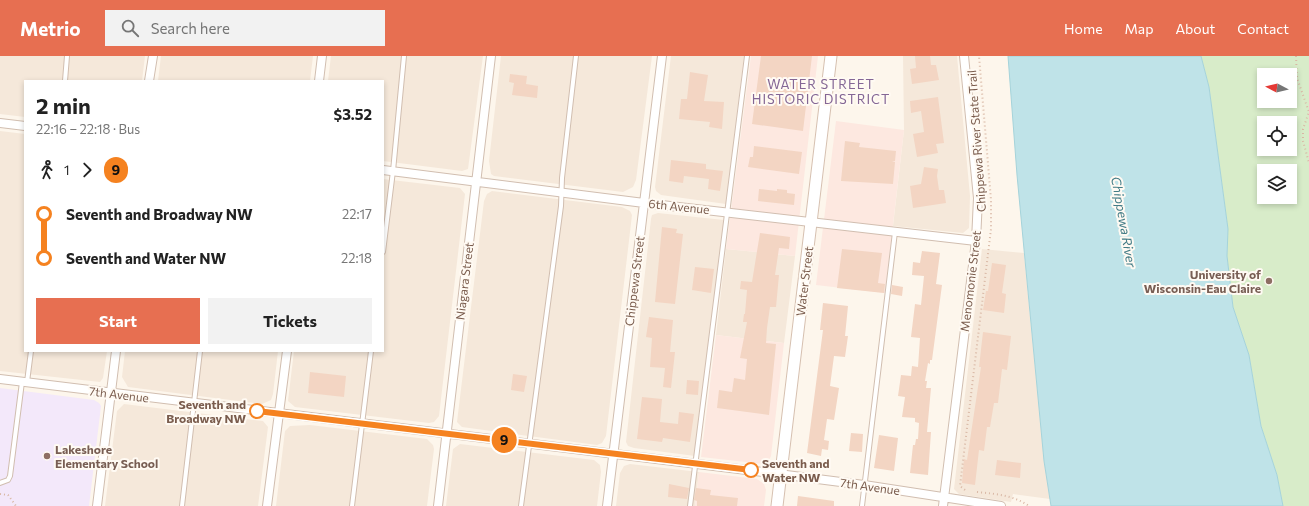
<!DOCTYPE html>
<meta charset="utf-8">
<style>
:root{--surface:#fff;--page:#f2f2f2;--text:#222;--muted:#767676;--accent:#e76f51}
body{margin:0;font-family:Commissioner,sans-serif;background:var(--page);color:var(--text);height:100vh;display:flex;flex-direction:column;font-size:15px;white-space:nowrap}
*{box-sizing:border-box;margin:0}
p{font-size:13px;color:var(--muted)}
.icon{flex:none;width:22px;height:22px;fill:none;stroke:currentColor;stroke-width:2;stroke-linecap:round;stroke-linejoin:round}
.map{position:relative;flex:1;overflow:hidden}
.sheet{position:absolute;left:24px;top:24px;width:360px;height:272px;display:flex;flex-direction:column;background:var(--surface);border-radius:0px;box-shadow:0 2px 6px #0003}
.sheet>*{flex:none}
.badge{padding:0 8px;border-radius:13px;font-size:14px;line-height:26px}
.needle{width:26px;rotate:277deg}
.tools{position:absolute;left:1257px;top:12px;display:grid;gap:8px}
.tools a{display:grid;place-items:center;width:40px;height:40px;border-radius:0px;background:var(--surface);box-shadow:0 2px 6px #0003;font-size:20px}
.map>.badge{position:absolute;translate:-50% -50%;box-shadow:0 0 0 2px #fff}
.legs{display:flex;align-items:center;gap:6px;height:44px;padding:0 12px;font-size:13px}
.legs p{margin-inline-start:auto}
.head{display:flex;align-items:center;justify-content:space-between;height:68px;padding:0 12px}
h1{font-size:22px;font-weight:700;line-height:30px}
.primary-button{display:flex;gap:8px;margin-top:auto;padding:8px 12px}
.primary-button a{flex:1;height:46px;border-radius:0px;background:var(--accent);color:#fff;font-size:16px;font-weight:700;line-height:46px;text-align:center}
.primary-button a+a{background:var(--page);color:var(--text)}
ul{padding:0 12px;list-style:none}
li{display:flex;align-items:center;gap:14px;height:44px;font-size:15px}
li i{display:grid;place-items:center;width:6px;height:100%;margin:0 5px;background:currentColor}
li i::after{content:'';width:10px;height:10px;margin:-5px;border:3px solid;border-radius:50%;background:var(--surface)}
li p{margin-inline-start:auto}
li:first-child i{background:linear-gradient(#0000 50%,currentColor 0)}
li:last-child i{background:linear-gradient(currentColor 50%,#0000 0)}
header{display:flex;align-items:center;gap:24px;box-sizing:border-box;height:56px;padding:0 20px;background:var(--accent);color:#fff}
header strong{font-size:19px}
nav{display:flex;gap:22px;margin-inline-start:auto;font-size:14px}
.search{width:280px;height:36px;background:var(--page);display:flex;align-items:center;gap:10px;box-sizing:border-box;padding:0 14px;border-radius:0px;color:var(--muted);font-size:15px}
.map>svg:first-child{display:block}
</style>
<header>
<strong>Metrio</strong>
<div class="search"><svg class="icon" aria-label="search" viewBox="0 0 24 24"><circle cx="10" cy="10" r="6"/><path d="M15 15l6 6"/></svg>Search here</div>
<nav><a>Home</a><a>Map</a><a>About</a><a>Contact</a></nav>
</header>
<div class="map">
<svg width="1309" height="450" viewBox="0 0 1309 450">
<rect width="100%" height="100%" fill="#fdf6ec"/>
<!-- residential -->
<path fill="#f5e8da" d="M0 0H145L142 25H25V61L0 58Z
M161 0H313L310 25H158Z
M331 0H483L468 113 462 115 383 105V25H328Z
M501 0H652L636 124 633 131 623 136 494 120 491 118 489 105Z
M671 0H744L726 148 661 139 656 135 655 131Z
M903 0H957L970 140 969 172 963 177 893 170 904 74Z
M0 75 25 78V295H107L103 322 100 326 0 315Z
M383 123 460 132 465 138 439 360 434 366 429 367 295 351 288 345 294 295H383Z
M492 135 622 151 630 155 632 159 606 380 602 387 597 389 462 371 457 366 484 145 487 138Z
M658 157 724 164 695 400 634 392 628 390 626 386 651 163 652 159Z
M726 193 795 200 784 287 716 279Z
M982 193 1024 197 1044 405 1050 443 1013 438 1011 446 959 438 954 433Z
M125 295H278L273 338 271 344 262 348 128 331 122 321Z
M124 348 263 365 268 371 258 450H105L117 355Z
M310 369 427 383 433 389 434 393 427 450H276L285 375 290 370Z
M460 388 594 404 600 409 601 416 597 450H446L453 393Z
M630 408 699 416 695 450H616L620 417 624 410Z"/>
<!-- commercial -->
<path fill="#fde8e0" d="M751 0H818L795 200 726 193Z
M836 65 904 74 885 237 816 229Z
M716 279 784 287 771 400 768 406 764 408 701 401Z
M699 416 757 423 764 428 766 434 764 450H695Z"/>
<!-- education -->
<path fill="#f3e8fa" d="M0 332 94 344 99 347 101 350 89 450H0Z"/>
<!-- green -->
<path fill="#d8ecc9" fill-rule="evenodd" d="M1201 0H1309V450H1283L1277 419 1261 370 1249 299 1233 251 1227 200 1228 173 1209 31ZM1264 19H1290V45H1264ZM1264 67H1290V93H1264ZM1264 115H1290V141H1264Z"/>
<!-- water -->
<path fill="#bfe3e8" stroke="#a5d3da" d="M1008 0H1201L1209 31 1228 173 1227 200 1233 251 1249 299 1261 370 1277 419 1283 450H1051L1044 405 1017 119Z"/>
<!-- building -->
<path fill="#f3d5c3" d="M761 0H812L803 75 752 68Z
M915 0H930L931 9H936L939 24 912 28 910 13 916 12Z
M690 16 708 19 704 45 724 46 722 73 709 71 710 66 679 63 681 43H687Z
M510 18 527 20 526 28 538 30 537 42 512 39 514 27 509 26Z
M938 41 944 87 936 88 938 97 917 101 913 78 924 76 921 55 911 57 910 45Z
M845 85 860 87 859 91 896 95 895 105H892L895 106 893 128 841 125Z
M754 90 802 96 799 118 748 111 750 101H753Z
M671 104 706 108V113L723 115 720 135 708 133 709 123 684 120 683 127 669 125Z
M924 111 938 113 937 120 939 134H944L946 147 913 152 910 130 921 128Z
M759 133 777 135V133L787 134V137L795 138 794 149 758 145Z
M662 171 677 173 676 177 683 178 675 248 655 246Z
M760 177 790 181 789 193 779 192 775 219H779L776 251H770L767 272 766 287 776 288 769 359 717 352 719 334 732 336 734 322 745 324 747 303 740 302 747 266H743L744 258H745L747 234 740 233 741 225 752 226Z
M842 193 882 197 878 227 885 228 884 237 837 232Z
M922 195 940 197 936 228 942 229 932 304H930V308L928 307 925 325H927L926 332H931L927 376H931L928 419 910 417 913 389H915L916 383H918L919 367 915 366V362L902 361 905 341 898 340 901 319 911 320 912 310 918 311 920 282 911 281 915 248 921 249 924 220 912 219 913 206 920 207Z
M992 207 1006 209 1002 237 1006 238 1004 257 983 254 986 235H988Z
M695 211 714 213 711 237 692 234Z
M892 229 903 231 902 240 891 238Z
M823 247 848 250 845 280H848L845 301 834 300 830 330 839 332 834 364 827 363 824 384 829 385 828 394 822 393 821 400 807 397 823 274H820Z
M649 261 673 264 670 296H675L671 332 663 331 665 312 650 311 652 282 646 281Z
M983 276 1011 280 1007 314 1002 313 998 347H994L990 371H987L984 395 979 394 975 429 962 427 964 403 967 404 981 311H979Z
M310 316 346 320 344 341 308 337Z
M513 318 527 320 524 336 511 334Z
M687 324 699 325 698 339 686 338Z
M642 341 662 343 660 366 678 368 679 356 694 358 690 386 663 382 662 386 637 383Z
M851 377 863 378 862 396 849 395Z
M879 379 898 382 894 415 874 412Z
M997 404 1021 407 1020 422 995 419Z
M669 428 689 432 687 443 668 441Z
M696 432 711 434 710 439 738 442 737 450H697V445L694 444Z
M798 440 834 445V450H797Z"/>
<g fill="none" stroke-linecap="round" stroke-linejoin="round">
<defs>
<path id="lane" d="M65 25 67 0
M383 196 393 115 404 0
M27 326 31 295
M0 427 8 424 10 420 22 326
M182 450 200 295
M352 450 371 295
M521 450 561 150 562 122 576 0
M690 450 747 0
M862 450 895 176"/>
<path id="street" d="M149 25 153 0
M319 25 322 0
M0 67 25 70
M383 114 644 147 976 185
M0 323 763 416 864 429 1001 450
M97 450 116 295
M267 450 287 295
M438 450 491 0
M607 450 662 0
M943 450 976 185 978 142 964 0"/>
<path id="secondary" d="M777 450 831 0"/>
</defs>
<!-- lane casing -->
<use href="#lane" stroke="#d1beb0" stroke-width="6"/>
<!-- street casing -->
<use href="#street" stroke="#d1beb0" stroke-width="10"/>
<!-- secondary casing -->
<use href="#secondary" stroke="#d6c0b0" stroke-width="13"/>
<!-- path -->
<path stroke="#d9b8a5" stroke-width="2" stroke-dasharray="1 3" stroke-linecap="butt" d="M1296 0 1297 22 1309 56 1303 73V85L1309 107
M965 434 960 430 991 173V144L979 0
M977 436C996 438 1013 439 1029 450
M0 438 8 439 16 450"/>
<!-- lane -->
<use href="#lane" stroke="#fff" stroke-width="4"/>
<!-- street -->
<use href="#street" stroke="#fff" stroke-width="8"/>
<!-- secondary -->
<use href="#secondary" stroke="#fff" stroke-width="11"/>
</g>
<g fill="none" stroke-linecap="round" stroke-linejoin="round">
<defs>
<path id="line-1" d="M257 355 751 414"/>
</defs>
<!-- line-1 casing -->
<use href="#line-1" stroke="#fff" stroke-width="9"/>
<!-- line-1 -->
<use href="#line-1" stroke="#f58220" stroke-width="6"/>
</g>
<!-- markers -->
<g fill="#8d6e63" stroke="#fffaf3" stroke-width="1.5">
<circle cx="1269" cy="225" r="4"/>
<circle cx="47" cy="400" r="4"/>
</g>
<g fill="#fff" stroke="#f58220" stroke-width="2">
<circle cx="257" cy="355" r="7"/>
<circle cx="751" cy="414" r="7"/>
</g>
<g text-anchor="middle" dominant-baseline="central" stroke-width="4" stroke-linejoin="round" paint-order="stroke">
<!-- street labels -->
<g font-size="12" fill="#7a5c4d" stroke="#fffaf3">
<text transform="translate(976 85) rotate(-94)">Chippewa River State Trail</text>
<text transform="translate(679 150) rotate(6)">6th Avenue</text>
<text transform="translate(464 225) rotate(-83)">Niagara Street</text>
<text transform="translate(634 225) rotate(-83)">Chippewa Street</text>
<text transform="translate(804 225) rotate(-83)">Water Street</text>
<text transform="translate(970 225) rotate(-83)">Menomonie Street</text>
<text transform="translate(119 338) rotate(7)">7th Avenue</text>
<text transform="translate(870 430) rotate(8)">7th Avenue</text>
</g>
<!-- education labels -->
<g font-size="12" font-weight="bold" fill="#785e54" stroke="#fffaf3" text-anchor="end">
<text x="1261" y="218">University of<tspan x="1261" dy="14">Wisconsin-Eau Claire</tspan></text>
<text x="55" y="393" text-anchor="start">Lakeshore<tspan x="55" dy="14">Elementary School</tspan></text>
</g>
<!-- stop labels -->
<g font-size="12" font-weight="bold" fill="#7a5c4d" stroke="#fffaf3" text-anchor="end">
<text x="246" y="348">Seventh and<tspan x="246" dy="14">Broadway NW</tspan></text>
<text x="762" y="407" text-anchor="start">Seventh and<tspan x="762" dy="14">Water NW</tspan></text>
</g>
<!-- neighbourhood labels -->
<g font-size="13" letter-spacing="1" fill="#846695" stroke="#fffaf3">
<text x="821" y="28">WATER STREET<tspan x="821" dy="15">HISTORIC DISTRICT</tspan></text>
</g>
<!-- water labels -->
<g font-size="13" font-style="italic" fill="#437c86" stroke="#fffaf3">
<text transform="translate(1124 166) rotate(80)">Chippewa River</text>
</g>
</g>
</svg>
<div class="tools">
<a><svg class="needle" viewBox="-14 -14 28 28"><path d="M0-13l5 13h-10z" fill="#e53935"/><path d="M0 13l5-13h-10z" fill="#767676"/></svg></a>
<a><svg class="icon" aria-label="locate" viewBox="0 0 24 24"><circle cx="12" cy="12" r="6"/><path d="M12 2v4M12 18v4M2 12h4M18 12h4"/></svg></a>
<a><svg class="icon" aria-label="layers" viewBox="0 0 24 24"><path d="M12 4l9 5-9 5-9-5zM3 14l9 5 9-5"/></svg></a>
</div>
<b class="badge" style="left:504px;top:384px;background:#f58220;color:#111">9</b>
<section class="sheet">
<div class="head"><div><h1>2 min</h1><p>22:16 – 22:18 · Bus</p></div><b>$3.52</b></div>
<div class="legs"><svg class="icon" aria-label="walk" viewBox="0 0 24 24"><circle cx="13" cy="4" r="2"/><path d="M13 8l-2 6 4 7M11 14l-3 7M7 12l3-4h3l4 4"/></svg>1<svg class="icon" aria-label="forward" viewBox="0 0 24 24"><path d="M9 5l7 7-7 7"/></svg><b class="badge" style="background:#f58220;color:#111">9</b></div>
<ul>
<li><i style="color:#f58220"></i><b>Seventh and Broadway NW</b><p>22:17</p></li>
<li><i style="color:#f58220"></i><b>Seventh and Water NW</b><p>22:18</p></li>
</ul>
<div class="primary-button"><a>Start</a><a>Tickets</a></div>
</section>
</div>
